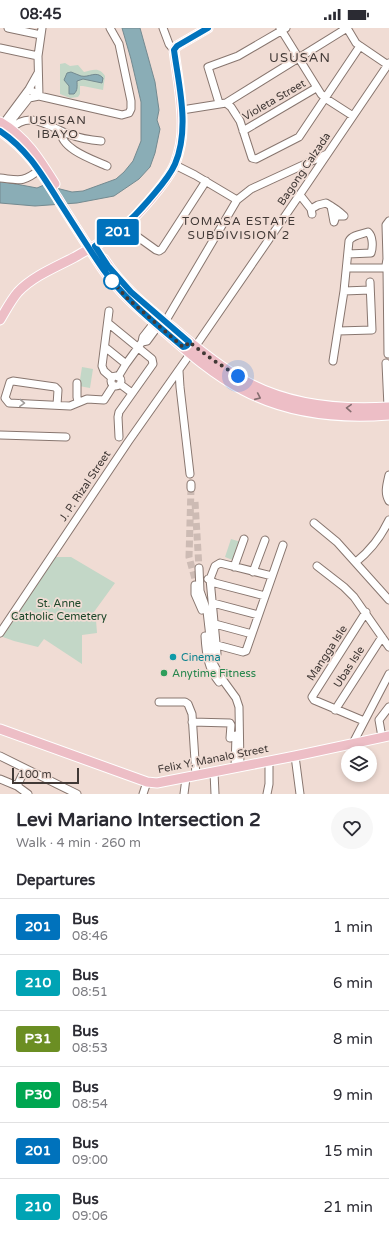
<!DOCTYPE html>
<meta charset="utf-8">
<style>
:root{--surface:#fff;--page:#f7f7f7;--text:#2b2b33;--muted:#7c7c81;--line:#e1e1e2}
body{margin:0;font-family:"Varela Round",sans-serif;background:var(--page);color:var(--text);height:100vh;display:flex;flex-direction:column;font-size:15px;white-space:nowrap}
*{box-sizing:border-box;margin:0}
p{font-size:13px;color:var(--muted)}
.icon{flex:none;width:22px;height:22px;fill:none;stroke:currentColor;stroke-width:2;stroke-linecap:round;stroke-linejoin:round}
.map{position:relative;height:766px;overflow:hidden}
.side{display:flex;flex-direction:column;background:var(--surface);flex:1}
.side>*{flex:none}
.badge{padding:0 8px;border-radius:3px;font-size:14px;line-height:26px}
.controls{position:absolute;left:341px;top:718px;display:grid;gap:8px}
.controls a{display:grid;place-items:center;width:36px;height:36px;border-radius:50%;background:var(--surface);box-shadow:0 2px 6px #0003;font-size:20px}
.scale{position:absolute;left:12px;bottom:10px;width:67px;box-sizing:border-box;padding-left:4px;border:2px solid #413936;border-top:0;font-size:11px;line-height:14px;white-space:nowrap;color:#413936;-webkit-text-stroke:3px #f0dcd4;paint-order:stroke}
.you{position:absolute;width:20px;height:20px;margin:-10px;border:3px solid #fff;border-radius:50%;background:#1a73e8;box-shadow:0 0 0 6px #1a73e833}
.map>.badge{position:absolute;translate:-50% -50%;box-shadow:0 0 0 2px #fff}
h2{padding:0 16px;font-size:15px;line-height:36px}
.round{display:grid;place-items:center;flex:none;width:42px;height:42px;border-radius:21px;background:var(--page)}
.summary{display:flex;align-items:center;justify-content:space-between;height:68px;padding:0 16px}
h1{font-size:19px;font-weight:800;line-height:30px}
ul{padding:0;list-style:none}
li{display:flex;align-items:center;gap:12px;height:56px;padding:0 16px;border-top:1px solid var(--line)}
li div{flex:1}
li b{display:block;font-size:15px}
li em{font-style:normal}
li .badge{min-width:44px;font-weight:700;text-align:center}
.status{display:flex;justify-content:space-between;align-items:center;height:28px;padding:0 20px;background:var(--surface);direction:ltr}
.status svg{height:11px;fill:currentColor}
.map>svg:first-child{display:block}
</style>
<div class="status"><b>08:45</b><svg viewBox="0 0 49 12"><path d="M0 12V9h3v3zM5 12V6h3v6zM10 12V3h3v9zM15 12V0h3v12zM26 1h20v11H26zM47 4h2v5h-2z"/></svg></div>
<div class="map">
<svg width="389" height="766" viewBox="0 0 389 766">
<rect width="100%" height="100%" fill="#f0dcd4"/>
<!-- green -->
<path fill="#c3d7c7" d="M65 35 70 38 78 37 84 44C93 42 99 39 105 48L103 62 83 58H80V66L78 69 70 70 60 66V36Z
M82 339 93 341 90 360 79 358Z
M231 511 241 514 235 533 225 529Z
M53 529H71L115 555 91 588 96 592 97 605 82 607V636L44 611 38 619 14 613 0 608Z"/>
<!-- water -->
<path fill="#8aadb6" stroke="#748a90" d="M122 0H140L155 54 159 82 157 92 160 101 155 125 150 139 139 151 114 168 77 175 35 178 0 175V153L37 160 44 157 72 164 83 163 116 151 124 144 133 133 141 113V74L131 31Z
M71 44C74 45 78 47 81 48 89 50 96 42 103 50L102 55 83 51 77 53C77 58 78 62 74 66H69V58L64 52 67 45Z"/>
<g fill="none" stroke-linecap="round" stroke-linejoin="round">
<!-- minor-tunnel -->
<path stroke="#cdbbb4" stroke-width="7" stroke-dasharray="7 3.5" stroke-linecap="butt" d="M191 460 189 529 195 551
M195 474 199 540"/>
<defs>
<path id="minor" d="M8 0 41 7
M163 0 169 16 174 22
M280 0 321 66 325 70 353 88
M347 0 356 15 360 18 388 37
M0 20 38 28
M29 61 39 68 122 87 129 85 131 81V73L119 16 110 0
M219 75 208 39 238 28 286 0
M226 75 231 79 240 93 252 130 256 131 299 109 360 18
M182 82 226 75 347 0
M3 96 29 61 38 45
M7 98 29 70 39 68 38 28 42 0
M11 101C29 82 48 98 68 106 79 110 89 112 101 113
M61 103C60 121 94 132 107 138
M243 103 316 60
M175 137 195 147 237 172
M0 150C19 152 23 155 39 142
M300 167 311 181 312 186
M311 181 318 177 326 175C333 179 339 183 344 188H336L334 194 331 178
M124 199 156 222 159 223 162 221 206 153
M387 231 386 197 389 193
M347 240H389
M387 240 389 238 387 231 386 237 387 240 388 326
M344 263 370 262
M109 283 102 338 104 343 112 350
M165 294 237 172 251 161 327 126
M108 295 152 331 153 336 119 384 118 389 119 409
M338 303 372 302 370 254
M142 314 147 313 158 298
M105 319 126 336
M195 319 307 156 389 35
M333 333 344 263 349 213C352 207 362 206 368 204 373 208 373 219 371 225L348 226
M386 335 388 379
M179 343 180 359 190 446
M111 353a5 5 0 1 1 10 0a5 5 0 1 1-10 0Z
M118 349 126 336 142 314 143 309 154 295
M77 355V369L78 374
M120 356 132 365
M57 377 58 362 55 359 13 353 10 354 5 370 9 375 70 378 87 371 104 372 113 358
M0 407 66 409
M389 447C387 456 384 465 389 473
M191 460V456
M314 495 337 514 389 572
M356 534C371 522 381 509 389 492
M317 538 344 559 354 569 389 619
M234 539 244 511
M199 540 200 563 207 583 213 635 220 648 236 670 239 679 240 739
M253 544 265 512
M208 551 215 555 265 568
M195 557V566L202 582
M213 575 258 587
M215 596 252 606
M0 605 128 414 190 326
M205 608C206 626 208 640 219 654
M217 617 243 624 246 623 283 517
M217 626 210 551 215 538 220 535 272 548
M159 674H185L188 676 192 686 196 748
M335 682 382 609
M364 693 314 672 312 669 366 584
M192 694 230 695 231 697 230 710
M382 709 379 692 389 679
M353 715 389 646
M0 728 77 766
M295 728 300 766
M235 740 236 707
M214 744 215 766
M0 751 17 758 28 766
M17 758 25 741
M143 766 147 754
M184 766 186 750
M267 766 269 756V733"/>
<path id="major" d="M0 94C26 109 40 132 55 156
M0 103C27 121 41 144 58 171 72 194 87 217 102 240 119 265 143 285 165 304 189 325 214 347 243 362 288 386 338 391 389 387
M104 231C121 258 147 279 172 299 195 319 218 338 245 353 288 377 340 382 389 379
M0 292C6 282 11 272 18 264 33 248 56 239 75 229 90 220 105 213 119 203 134 192 168 153 175 136 179 125 182 112 182 100 183 74 177 48 174 22L177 18 208 0
M0 701 147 754 157 755 295 728 389 708"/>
</defs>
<!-- minor casing -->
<use href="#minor" stroke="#88766f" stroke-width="9"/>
<!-- major casing -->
<use href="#major" stroke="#fff" stroke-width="11"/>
<!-- minor -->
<use href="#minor" stroke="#fff" stroke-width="7"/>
<!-- major -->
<use href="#major" stroke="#edbec6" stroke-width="9"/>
</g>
<!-- one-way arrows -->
<defs><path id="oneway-chevron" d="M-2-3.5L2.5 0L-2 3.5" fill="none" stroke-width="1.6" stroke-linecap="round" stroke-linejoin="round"/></defs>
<g stroke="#866e70">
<use href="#oneway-chevron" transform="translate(258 369) rotate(24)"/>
<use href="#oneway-chevron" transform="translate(349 380) rotate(-177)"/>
</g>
<use stroke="#a09c9a" href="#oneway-chevron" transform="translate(22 375) rotate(3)"/>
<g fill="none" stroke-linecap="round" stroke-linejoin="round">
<defs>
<path id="line" d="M0 103C27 121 41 145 58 172 73 195 87 218 103 241 124 271 155 295 183 319 187 319 188 317 189 314L131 264 108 238 95 218C117 206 132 192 148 173 157 162 169 150 175 136 190 100 179 59 174 22L177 18 208 0"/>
</defs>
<!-- line casing -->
<use href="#line" stroke="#fff" stroke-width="9"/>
<!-- line -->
<use href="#line" stroke="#0072bc" stroke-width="6"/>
<!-- walk -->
<path stroke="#413936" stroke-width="4" stroke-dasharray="0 7.2" d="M112 253 110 251 127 270 183 319 186 318 189 314 213 332 238 348"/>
</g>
<!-- markers -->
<circle fill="#fff" stroke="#0072bc" stroke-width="2" cx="112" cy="253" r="8"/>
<circle fill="#0f9aa8" stroke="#f0dcd4" stroke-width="1.5" cx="173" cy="629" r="4"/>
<circle fill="#2e9e5b" stroke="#f0dcd4" stroke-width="1.5" cx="164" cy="645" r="4"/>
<g text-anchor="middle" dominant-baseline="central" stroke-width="3.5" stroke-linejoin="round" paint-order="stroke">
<!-- street labels -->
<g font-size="11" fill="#413936" stroke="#f0dcd4">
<text transform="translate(274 72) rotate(-30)">Violeta Street</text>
<text transform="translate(304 141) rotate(-56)">Bagong Calzada</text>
<text transform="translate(85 458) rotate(-56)">J. P. Rizal Street</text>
<text transform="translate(327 625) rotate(-57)">Mangga Isle</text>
<text transform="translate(349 639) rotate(-57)">Ubas Isle</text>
<text transform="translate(213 731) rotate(-11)">Felix Y. Manalo Street</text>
</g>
<!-- park labels -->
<g font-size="11" fill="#1d482a" stroke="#f0dcd4">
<text x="59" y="575">St. Anne<tspan x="59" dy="13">Catholic Cemetery</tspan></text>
</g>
<!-- culture labels -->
<g font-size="11" fill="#0d838f" stroke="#f0dcd4" text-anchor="start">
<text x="181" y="629">Cinema</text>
</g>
<!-- leisure labels -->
<g font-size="11" fill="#27864d" stroke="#f0dcd4" text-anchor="start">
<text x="172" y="645">Anytime Fitness</text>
</g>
<!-- neighbourhood labels -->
<g font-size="12" letter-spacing="1" fill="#413936" stroke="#f0dcd4">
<text x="58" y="92">USUSAN<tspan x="58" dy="14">IBAYO</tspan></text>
<text x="239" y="193">TOMASA ESTATE<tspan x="239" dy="14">SUBDIVISION 2</tspan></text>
</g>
<!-- quarter labels -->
<g font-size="13" letter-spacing="1" fill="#413936" stroke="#f0dcd4">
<text x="300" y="30">USUSAN</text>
</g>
</g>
</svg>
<div class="controls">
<a><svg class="icon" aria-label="layers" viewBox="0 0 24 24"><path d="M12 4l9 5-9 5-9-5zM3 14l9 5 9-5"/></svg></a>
</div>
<div class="scale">100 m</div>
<div class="you" style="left:238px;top:348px"></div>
<b class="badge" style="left:118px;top:204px;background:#0072bc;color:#fff">201</b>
</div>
<section class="side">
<div class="summary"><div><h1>Levi Mariano Intersection 2</h1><p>Walk · 4 min · 260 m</p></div><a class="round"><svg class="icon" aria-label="heart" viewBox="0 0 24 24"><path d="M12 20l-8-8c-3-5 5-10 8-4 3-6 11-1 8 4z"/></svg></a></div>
<h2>Departures</h2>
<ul>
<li><span class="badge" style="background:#0072bc;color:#fff">201</span><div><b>Bus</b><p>08:46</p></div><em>1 min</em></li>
<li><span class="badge" style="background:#00a3b4;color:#fff">210</span><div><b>Bus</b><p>08:51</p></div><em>6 min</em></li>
<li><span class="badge" style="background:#6b8e23;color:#fff">P31</span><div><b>Bus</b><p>08:53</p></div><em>8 min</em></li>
<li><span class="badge" style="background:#00a651;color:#fff">P30</span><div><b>Bus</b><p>08:54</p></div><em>9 min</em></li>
<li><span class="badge" style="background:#0072bc;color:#fff">201</span><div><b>Bus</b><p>09:00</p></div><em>15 min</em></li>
<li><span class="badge" style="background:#00a3b4;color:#fff">210</span><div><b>Bus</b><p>09:06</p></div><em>21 min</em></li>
</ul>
</section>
